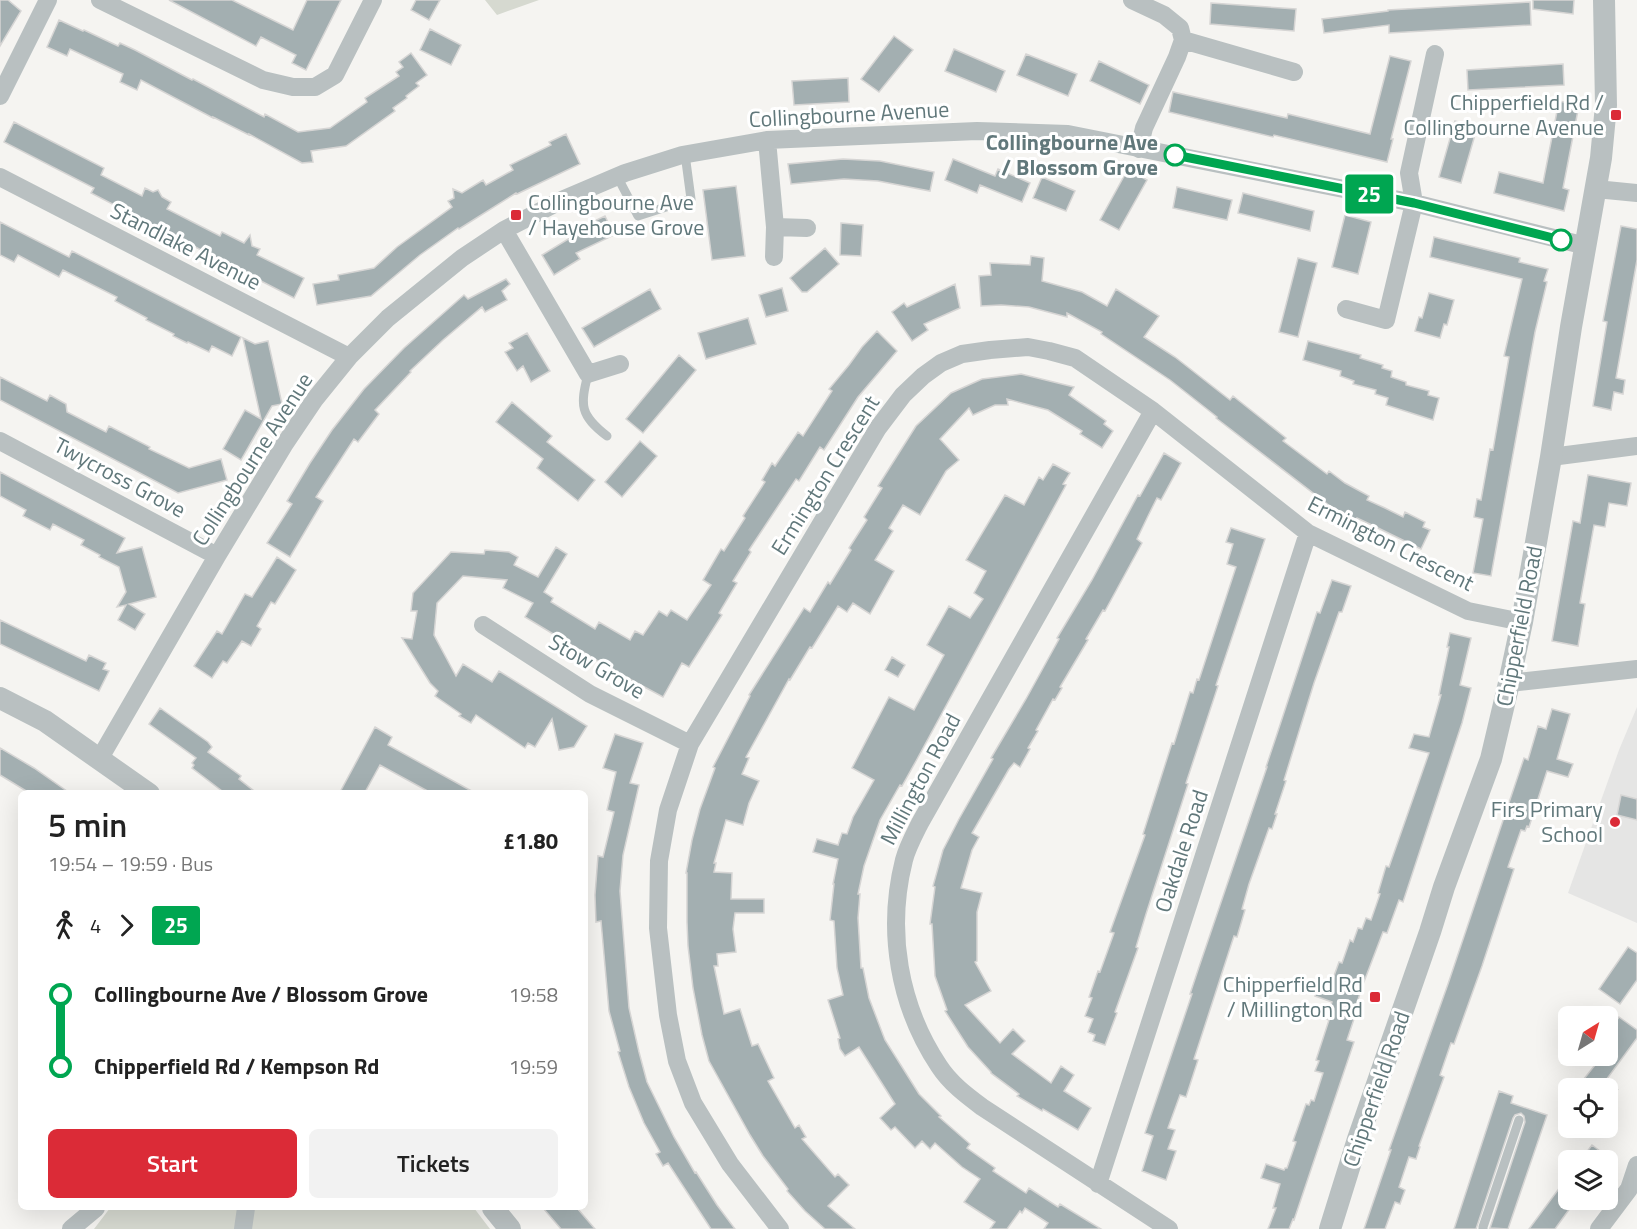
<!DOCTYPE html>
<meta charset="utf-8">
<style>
:root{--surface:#fff;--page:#f2f2f2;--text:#222;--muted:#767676;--accent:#db2b37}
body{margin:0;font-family:"Titillium Web",sans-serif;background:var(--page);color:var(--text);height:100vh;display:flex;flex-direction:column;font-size:22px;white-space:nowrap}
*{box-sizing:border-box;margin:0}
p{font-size:20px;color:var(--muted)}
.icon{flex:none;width:33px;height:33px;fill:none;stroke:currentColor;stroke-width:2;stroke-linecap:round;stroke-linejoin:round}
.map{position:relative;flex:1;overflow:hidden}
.details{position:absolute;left:18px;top:790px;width:570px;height:420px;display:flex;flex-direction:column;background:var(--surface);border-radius:9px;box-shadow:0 6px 24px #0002}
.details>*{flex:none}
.badge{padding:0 12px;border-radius:4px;font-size:21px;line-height:39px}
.needle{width:39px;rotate:37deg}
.buttons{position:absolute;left:1558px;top:1006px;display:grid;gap:12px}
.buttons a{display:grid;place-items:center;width:60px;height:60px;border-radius:9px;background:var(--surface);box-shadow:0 6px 24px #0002;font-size:30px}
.map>.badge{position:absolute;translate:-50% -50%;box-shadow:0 0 0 3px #fff}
.legs{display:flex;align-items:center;gap:9px;height:66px;padding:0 30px;font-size:20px}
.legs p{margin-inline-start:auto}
.head{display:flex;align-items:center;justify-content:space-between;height:102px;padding:0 30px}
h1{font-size:33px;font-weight:600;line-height:45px}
.button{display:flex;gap:12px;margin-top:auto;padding:12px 30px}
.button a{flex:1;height:69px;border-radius:9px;background:var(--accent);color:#fff;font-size:24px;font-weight:600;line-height:69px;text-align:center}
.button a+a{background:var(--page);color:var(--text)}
ul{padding:0 30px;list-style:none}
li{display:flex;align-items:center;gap:21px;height:72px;font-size:22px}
li i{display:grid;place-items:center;width:9px;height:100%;margin:0 8px;background:currentColor}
li i::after{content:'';width:15px;height:15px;margin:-8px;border:4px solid;border-radius:50%;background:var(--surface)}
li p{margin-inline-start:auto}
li:first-child i{background:linear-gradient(#0000 50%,currentColor 0)}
li:last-child i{background:linear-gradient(currentColor 50%,#0000 0)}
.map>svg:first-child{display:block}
</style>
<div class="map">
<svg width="1637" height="1229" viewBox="0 0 1637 1229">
<rect width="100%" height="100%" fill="#f5f4f1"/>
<!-- built -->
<path fill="#e5e5e4" d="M1637 707V923L1568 893 1619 750Z"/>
<!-- green -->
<path fill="#d6d9d0" d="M485 0H539L497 15Z
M110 1208H474L490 1229H94Z"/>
<!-- building -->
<path fill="#a3afb1" stroke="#d6d5d4" stroke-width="1.5" d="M0 0H8L21 11 0 46Z
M169 0H232L293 30 307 0H341L306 70 292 63 296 55 261 37 256 46Z
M416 0H440L429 20 411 10Z
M1533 0H1574L1573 14 1533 9Z
M1530 2 1531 25 1389 33V25L1324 33 1322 19 1388 11V10Z
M1211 3 1296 9 1294 31 1210 24Z
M59 20 83 31 84 30 118 46 120 43 135 50 192 80 193 79 264 117 265 114 298 132 330 128 367 102 365 98 399 76 396 72 403 67 399 62 411 53 427 75 416 83 419 86 406 96 407 98 393 108 395 111 346 146 311 151 313 162 302 163 249 134V135L213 117V118L141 80 137 90 120 82 123 74 70 49 67 56 47 47Z
M430 29 461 45 451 65 420 50Z
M894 36 913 50 879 92 861 79Z
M954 49 1005 71 996 92 945 71Z
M1026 54 1077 74 1068 96 1017 75Z
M1390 56 1411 61 1391 139H1393L1387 162 1274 135 1273 137 1169 112 1173 92 1287 118 1288 114 1370 134Z
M1099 61 1149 85 1140 104 1090 81Z
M1563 64 1564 85 1468 90 1467 70Z
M848 78 849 102 794 105 792 81Z
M1559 101 1579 105 1563 188 1569 190 1564 211 1494 193 1499 172 1543 183Z
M1455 121 1477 128 1461 183 1439 177Z
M14 122 104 168 101 175 142 196 145 188 153 192 158 190 162 197 171 202 167 209 220 236 222 232 244 243 250 235 252 246 260 249 257 255 304 278 294 298 91 193 94 188 4 142Z
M566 134 580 164 517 194 516 193 459 229 458 228 420 255 371 296 317 305 313 284 339 280 338 275 374 268 397 247 452 207 448 201 454 198 453 189 462 193 483 180 486 185 513 170 510 165 551 145 549 142Z
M843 159 880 161 934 172 930 191 878 181 844 179 791 184 788 164Z
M953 159 995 176 998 169 1030 183 1022 202 980 185 977 193 945 180Z
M1128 169 1147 180 1119 230 1100 220Z
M1042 177 1075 191 1066 211 1033 198Z
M736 186 745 256 712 260 703 190Z
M1177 187 1232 200 1227 220 1173 208Z
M1243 193 1314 211 1310 231 1238 213Z
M1345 215 1371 222 1358 274 1332 267Z
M605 216 614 235 576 253 580 259 554 275 542 255 575 235 573 231Z
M0 222 69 257 72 251 241 337 232 356 212 346 209 352 188 342 187 343 173 336 174 334 146 320 147 318 115 301 117 297 63 270 59 277 18 255 14 262 0 255Z
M841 223 863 225 861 256 840 255Z
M1621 226 1637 229V260L1616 378 1625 380 1623 394 1614 392 1611 410 1593 406 1607 322 1603 321Z
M1434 237 1520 258 1519 262 1548 269 1544 281 1547 282 1535 332 1491 576 1473 573 1483 519 1474 517 1477 499 1481 500 1490 449 1493 450 1509 357 1504 356 1522 279 1430 257Z
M825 248 839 264 807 292H802L790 278Z
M1031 256 1044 258 1042 281 1082 292 1107 306 1116 289 1159 316 1144 337 1175 357 1230 400 1233 396 1286 438 1283 441 1327 474 1329 471 1345 483 1369 496 1367 500 1385 508 1403 517 1405 512 1425 522 1423 527 1430 530 1421 549 1376 527 1357 518 1356 520 1330 506 1216 418 1217 417 1170 380 1101 334 1102 332 1067 313V317L1029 307 1001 305 981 306 979 276 991 275 990 263 1030 265Z
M1298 258 1317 263 1298 337 1279 332Z
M506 279 510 284 502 291 507 300 485 312 482 307 443 340 410 371 411 372 375 410 379 414 358 442 354 439 316 497 323 501 290 557 267 543 292 504 287 501 310 463 332 430 364 389 404 348 464 295 468 299Z
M955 284 960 308 924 324 928 330 912 341 892 312 904 303 907 307Z
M782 288 788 311 766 317 759 295Z
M650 289 661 309 594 347 582 328Z
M1429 293 1454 300 1447 325 1444 324 1440 338 1415 331 1419 317 1422 318Z
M748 318 756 344 706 359 698 333Z
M877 331 897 351 858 397 824 450 820 447 799 481 796 479 749 550 751 552 733 581 737 583 719 613 722 615 689 667 682 663 663 697 611 669 525 617 533 603 503 588 507 580 463 576 437 603 434 635 456 676 463 664 492 682 499 671 587 726 574 747 559 750 552 719 535 747 528 743 525 748 476 715 471 723 459 716 461 714 435 696 438 691 430 683 402 638 412 639 417 611H411L413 593 451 552 484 554 485 550 509 552 518 557 514 565 538 577 556 547 567 554 544 592 553 598 551 602 595 629 599 622 630 640 635 631 643 635 659 611 667 616 671 610 687 620 711 585 703 580 721 549 724 551 745 518 743 516 765 482 762 480 772 463 775 466 798 432 803 436 832 391 829 389 849 365 862 347Z
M527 333 550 371 531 382 523 366 517 371 505 352 513 348 509 343Z
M243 338 255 344 268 341 282 404 272 406 241 460 223 449 245 410 261 419Z
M1308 341 1361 355 1360 358 1383 365 1382 368 1392 371 1391 377 1406 382V385L1429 391 1428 395 1439 398 1433 420 1386 405 1388 398 1375 394 1376 390 1353 384 1354 381 1340 376 1341 371 1303 360Z
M679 355 696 370 643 433 626 419Z
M1021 374 1074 387 1069 395 1106 421 1104 424 1113 431 1102 448 1080 434 1082 431 1048 410 1007 399 1008 405H995L973 415 969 408 940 439 959 460 946 471 920 515 903 505 889 528 893 531 875 560 894 571 870 614 853 603 847 612 838 606 812 648 810 647 790 680 789 679 746 757 749 758 742 774 759 781 749 803 743 825 726 820 714 863H716L714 872 732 873 731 899H764V913H735L733 929 736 952 717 954 718 966H714L724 1014 740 1009 752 1046 758 1044 774 1078 768 1081 795 1128 799 1125 806 1137 802 1139 835 1177 838 1174 849 1185 828 1206 855 1229H825L805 1211 787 1191 788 1189 763 1156 750 1135 709 1061 702 1035 693 988 688 946 687 922V873H686L692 840 700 809 715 768 713 767 750 696 749 695 804 608 810 612 828 582 830 584 851 550 849 548 867 520 864 517 882 488 878 486 916 426 951 393 982 379Z
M0 377 47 401 50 395 66 404 67 412 106 432 109 426 150 447 149 449 189 468 221 459 227 480 178 493 0 400Z
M512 402 552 436 547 442 595 480 578 501 537 468 543 459 496 422Z
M640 441 657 456 622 497 605 482Z
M1164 453 1181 463 1161 500 1157 498 1148 516 1137 539 1142 543 1105 611 1103 610 1086 639 1088 640 1060 687 1062 688 1055 700 1053 699 1036 730 1038 731 1028 748 1030 749 1020 767 1014 763 1009 769 972 833 979 837 972 850 961 888 982 893 977 912V961L975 962 991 991 965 1005 1000 1043 1013 1029 1025 1041 1012 1054 1051 1083 1061 1066 1074 1075 1064 1091 1091 1108 1078 1130 1043 1109 1042 1111 1017 1096 1019 1094 991 1073V1072L968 1047 945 1011 947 1010 935 976 932 924H930L935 887 933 886 943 850 959 819 993 759 991 758 1026 699 1059 639 1057 638 1092 580 1138 495 1140 496Z
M1053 464 1070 473 1063 484 1066 485 916 761 902 786 900 785 880 820 864 866 858 894H860L858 918 861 968H863L869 998 885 1040 919 1094 941 1116 939 1117 970 1144 967 1148 995 1168 993 1171 1026 1193 1029 1188 1058 1207 1060 1204 1101 1229H1044L1048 1223 1025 1208 1022 1213 1020 1211 1007 1229H990L995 1222 964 1202 980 1179 962 1167 935 1143 930 1149 922 1141 915 1148 895 1127 891 1130 880 1118 895 1104 859 1047 845 1056 840 1049 838 1039 840 1038 828 1000 843 995 837 968 834 921 830 920 834 884H833L838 859 813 852 817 839 838 845 842 833 847 834 853 817 874 780 852 768 889 697 914 710 944 655 927 645 949 606 970 618 983 599 974 593 986 571 966 560 1005 495 1024 505 1039 477 1043 480Z
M0 472 125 538 117 553 142 547 156 597 129 604 145 614 135 630 118 620 126 605 117 607 126 592 119 567 99 557 100 555 81 545 84 540 53 524 50 530 23 516 26 510 0 496Z
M1588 475 1631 483 1627 506 1609 503 1605 527 1594 525 1580 603 1585 604 1578 646 1552 641 1573 521 1580 523Z
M1231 528 1265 539 1216 685 1218 686 1186 783 1188 784 1146 914 1136 947 1138 948 1115 1012 1117 1013 1105 1045 1093 1041 1095 1035 1088 1032 1093 1019 1085 1016 1092 998 1089 997 1098 971 1100 972 1114 933 1110 932 1145 835 1143 834 1172 743 1174 744 1190 692 1193 693 1197 679 1199 680 1236 567 1227 564 1233 544 1226 542Z
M277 557 296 570 275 604 271 602 257 626 261 629 251 646 242 641 227 663 223 661 212 678 194 666 217 631 222 634 245 594 252 597Z
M1332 580 1351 586 1342 612H1339L1314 683 1284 780 1286 781 1275 814H1277L1272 829 1269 828 1249 884 1242 909 1245 910 1237 937 1234 936 1194 1059 1198 1060 1186 1097 1180 1095 1168 1128 1175 1130 1168 1149 1176 1151 1166 1180 1142 1171 1153 1136 1145 1133 1192 994H1190L1199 967 1267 767H1266L1277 734 1317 612 1320 613Z
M0 620 86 661 89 655 106 663 103 669 109 671 99 691 0 644Z
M1450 633 1471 638 1460 685 1471 688 1462 723 1403 902 1399 900 1387 933 1383 932 1362 987 1356 1006 1358 1007 1347 1040 1354 1042 1294 1220 1293 1219 1289 1229H1268L1276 1208H1273L1280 1184 1261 1178 1266 1164 1284 1170 1285 1168H1287L1296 1142 1293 1141 1306 1104 1309 1105 1311 1100 1314 1101 1323 1073 1315 1071 1319 1061 1316 1060 1329 1020 1326 1019 1332 1002 1315 996 1320 984 1330 987 1339 962 1342 963 1350 940 1353 942 1358 928 1362 929 1366 918 1371 920 1380 894 1378 893 1386 866 1389 867 1429 753 1409 748 1414 734 1429 737 1441 695H1439L1449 647H1447Z
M892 657 905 665 898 677 885 670Z
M160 708 208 742 212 747 208 752 241 776 239 779 258 794H226L192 768 194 765 192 763 196 758 149 724Z
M1552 709 1570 714 1557 759 1573 764 1568 777 1547 771 1529 827 1527 826 1525 831 1521 830 1508 867 1514 869 1482 966 1454 1044 1451 1043 1440 1075 1444 1077 1419 1146 1420 1147 1416 1159 1409 1157 1399 1187 1405 1190 1400 1204 1395 1202 1385 1229H1364L1391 1150H1389L1448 984 1524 758 1528 760 1538 726 1546 729Z
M375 727 392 737 388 745 477 794H433L380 765 364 794H339Z
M615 734 643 743 630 783 639 785 623 855 620 891 629 1008 639 1052 647 1082 674 1137 695 1173 696 1172 717 1205 735 1229H711L668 1163 663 1166 656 1154 660 1152 644 1123 629 1087 618 1052 620 1051 609 1011 601 921 596 922 595 895 598 856 603 857 614 812 607 810 616 772 603 768Z
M0 748 34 768 71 794H31L0 775Z
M1621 795 1637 799V820L1617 815Z
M1628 947 1637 953V980L1620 1004 1599 989Z
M1619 1017 1637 1030V1038L1606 1080 1617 1089H1576L1602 1056H1608V1032Z
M1499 1091 1513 1096 1511 1103 1547 1115 1508 1229 1490 1228 1525 1122 1524 1116 1521 1113 1515 1115 1513 1118 1476 1229H1454Z
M1592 1145 1613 1161H1580Z
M1569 1175V1200H1576L1555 1229H1529Z
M543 1208H577L595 1229H561Z"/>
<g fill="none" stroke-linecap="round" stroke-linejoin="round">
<!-- service -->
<path stroke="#b9c0c1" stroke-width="9" d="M617 176 638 216 691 199 685 154
M588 374C580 406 580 415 607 436
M1483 1229V1227L1519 1120"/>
<!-- minor -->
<path stroke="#b9c0c1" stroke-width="18" d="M100 0 263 80 293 87H315L335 75 373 0
M1132 0 1164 15 1180 28 1183 40 1177 57 1144 128 1139 149
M1183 40 1294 72
M0 96 48 0
M767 140 775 227 774 257
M0 177 349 357
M1596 189 1637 193
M775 227 807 228
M504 230 588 374 620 364
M1346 309 1386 320 1414 203 1409 173 1435 54
M1153 411 920 823C914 835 907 848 904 860 886 931 899 1006 939 1066 950 1083 966 1095 982 1107L1169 1229
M0 441 217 556
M1551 457 1637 446
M483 625 590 694 690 744
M1509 683 1637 669
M100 758 217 556 284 445 315 399 349 357 388 318 462 258 504 230 564 199 625 173 682 155 767 140 977 131 1068 134 1414 203 1586 246
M1098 1184 1308 533
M71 1229 96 1208
M243 1229 246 1208
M780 1229 730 1164 693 1103 677 1061 668 1015 658 928 659 861 668 810 690 744 878 428 903 395 923 376 941 363 962 354 990 350 1028 347 1049 351 1075 358 1153 411 1308 533 1468 611 1522 622
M1599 1229 1629 1189 1637 1165"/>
<!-- tertiary -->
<path stroke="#b9c0c1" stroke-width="22" d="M0 698 45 721 149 794
M493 1208 510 1229
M1330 1229 1358 1139 1430 932 1444 887 1491 759 1509 683 1522 622 1551 457 1571 327 1601 158 1606 105 1604 0"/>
</g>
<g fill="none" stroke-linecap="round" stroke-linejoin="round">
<defs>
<path id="line-1" d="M1175 155 1414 203 1561 240"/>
</defs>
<!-- line-1 casing -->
<use href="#line-1" stroke="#fff" stroke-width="14"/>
<!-- line-1 -->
<use href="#line-1" stroke="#00a651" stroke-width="9"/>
</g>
<!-- markers -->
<g fill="#db2b37" stroke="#fff" stroke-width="2">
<rect x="1610" y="109" width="12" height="12" rx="3"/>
<rect x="510" y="209" width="12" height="12" rx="3"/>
<circle cx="1615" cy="822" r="6"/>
<rect x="1369" y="991" width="12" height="12" rx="3"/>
</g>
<g fill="#fff" stroke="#00a651" stroke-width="3">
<circle cx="1175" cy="155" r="10"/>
<circle cx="1561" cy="240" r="10"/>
</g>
<g text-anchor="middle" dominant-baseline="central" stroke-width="6" stroke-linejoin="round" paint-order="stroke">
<!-- poi labels -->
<g font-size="22" fill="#61787b" stroke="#fff" text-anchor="end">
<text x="1604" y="102">Chipperfield Rd /<tspan x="1604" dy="25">Collingbourne Avenue</tspan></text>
<text x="528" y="202" text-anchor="start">Collingbourne Ave<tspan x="528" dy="25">/ Hayehouse Grove</tspan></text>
<text x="1603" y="809">Firs Primary<tspan x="1603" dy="25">School</tspan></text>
<text x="1363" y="984">Chipperfield Rd<tspan x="1363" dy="25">/ Millington Rd</tspan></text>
</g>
<!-- street labels -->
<g font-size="22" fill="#61787b" stroke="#fff">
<text transform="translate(849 114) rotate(-3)">Collingbourne Avenue</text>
<text transform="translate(186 246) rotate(27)">Standlake Avenue</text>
<text transform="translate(252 459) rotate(-57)">Collingbourne Avenue</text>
<text transform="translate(825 475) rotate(-58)">Ermington Crescent</text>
<text transform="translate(120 477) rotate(28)">Twycross Grove</text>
<text transform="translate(1391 543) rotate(27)">Ermington Crescent</text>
<text transform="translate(1519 626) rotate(-79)">Chipperfield Road</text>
<text transform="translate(597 666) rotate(30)">Stow Grove</text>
<text transform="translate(920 779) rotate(-62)">Millington Road</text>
<text transform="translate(1181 851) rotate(-72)">Oakdale Road</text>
<text transform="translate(1376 1089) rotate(-71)">Chipperfield Road</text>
</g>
<!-- stop labels -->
<g font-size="22" font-weight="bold" fill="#61787b" stroke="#fff" text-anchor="end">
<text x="1158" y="142">Collingbourne Ave<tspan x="1158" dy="25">/ Blossom Grove</tspan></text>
</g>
</g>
</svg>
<div class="buttons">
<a><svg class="needle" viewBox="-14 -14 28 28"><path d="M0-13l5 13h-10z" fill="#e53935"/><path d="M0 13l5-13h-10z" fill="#767676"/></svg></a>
<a><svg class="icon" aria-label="locate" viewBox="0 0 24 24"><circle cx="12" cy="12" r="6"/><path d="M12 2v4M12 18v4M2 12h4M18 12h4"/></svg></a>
<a><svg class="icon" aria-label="layers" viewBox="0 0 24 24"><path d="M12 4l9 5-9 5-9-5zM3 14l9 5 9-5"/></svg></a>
</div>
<b class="badge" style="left:1369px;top:194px;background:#00a651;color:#fff">25</b>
<section class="details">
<div class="head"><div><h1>5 min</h1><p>19:54 – 19:59 · Bus</p></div><b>£1.80</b></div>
<div class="legs"><svg class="icon" aria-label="walk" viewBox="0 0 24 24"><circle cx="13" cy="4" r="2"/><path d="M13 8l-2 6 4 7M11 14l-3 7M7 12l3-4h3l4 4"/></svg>4<svg class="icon" aria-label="forward" viewBox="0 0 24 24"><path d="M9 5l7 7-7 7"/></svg><b class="badge" style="background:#00a651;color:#fff">25</b></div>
<ul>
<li><i style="color:#00a651"></i><b>Collingbourne Ave / Blossom Grove</b><p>19:58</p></li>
<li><i style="color:#00a651"></i><b>Chipperfield Rd / Kempson Rd</b><p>19:59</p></li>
</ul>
<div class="button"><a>Start</a><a>Tickets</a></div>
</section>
</div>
